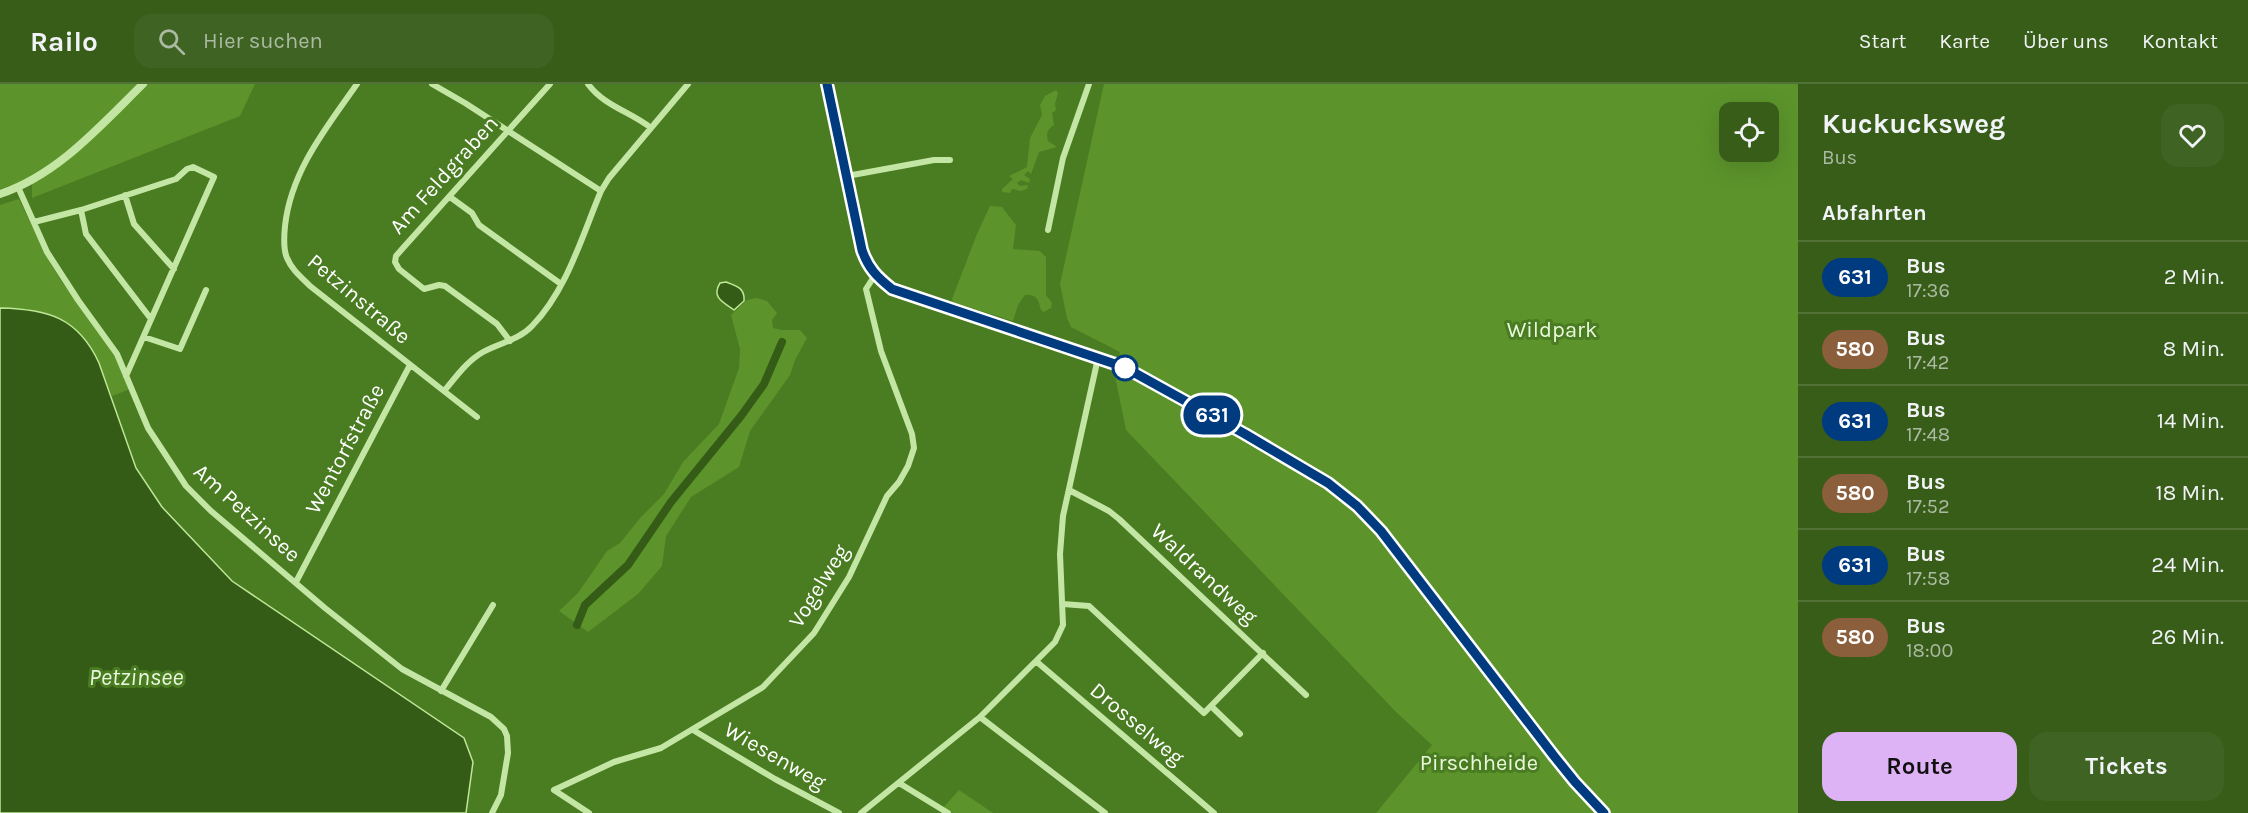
<!DOCTYPE html>
<html lang="de">
<meta charset="utf-8">
<style>
:root{--surface:#385d19;--page:#3f6322;--text:#f1f3f6;--muted:#abbaa2;--line:#527238;--accent:#deb3f5}
body{margin:0;font-family:Karla,sans-serif;background:var(--page);color:var(--text);height:100vh;display:flex;flex-direction:column;font-size:22px;white-space:nowrap}
*{box-sizing:border-box;margin:0}
p{font-size:20px;color:var(--muted)}
.icon{flex:none;width:33px;height:33px;fill:none;stroke:currentColor;stroke-width:2;stroke-linecap:round;stroke-linejoin:round}
.map{position:relative;flex:1;overflow:hidden}
.panel{display:flex;flex-direction:column;background:var(--surface);width:450px}
.panel>*{flex:none}
.badge{padding:0 12px;border-radius:20px;font-size:21px;line-height:39px}
.fabs{position:absolute;left:1719px;top:18px;display:grid;gap:12px}
.fabs a{display:grid;place-items:center;width:60px;height:60px;border-radius:12px;background:var(--surface);box-shadow:0 6px 24px #0002;font-size:30px}
.map>.badge{position:absolute;translate:-50% -50%;box-shadow:0 0 0 3px #fff}
h2{padding:0 24px;font-size:22px;line-height:54px}
.round{display:grid;place-items:center;flex:none;width:63px;height:63px;border-radius:18px;background:var(--page)}
.overview{display:flex;align-items:center;justify-content:space-between;height:102px;padding:0 24px}
h1{font-size:28px;font-weight:700;line-height:45px}
.action{display:flex;gap:12px;margin-top:auto;padding:12px 24px}
.action a{flex:1;height:69px;border-radius:18px;background:var(--accent);color:#111;font-size:24px;font-weight:700;line-height:69px;text-align:center}
.action a+a{background:var(--page);color:var(--text)}
ul{padding:0;list-style:none}
li{display:flex;align-items:center;gap:18px;height:72px;padding:0 24px;border-top:2px solid var(--line)}
li div{flex:1}
li b{display:block;font-size:22px}
li em{font-style:normal}
li .badge{min-width:66px;font-weight:700;text-align:center}
header{display:flex;align-items:center;gap:36px;box-sizing:border-box;height:84px;padding:0 30px;background:var(--surface);border-bottom:2px solid var(--line)}
header strong{font-size:28px}
nav{display:flex;gap:33px;margin-inline-start:auto;font-size:21px}
.search{width:420px;height:54px;background:var(--page);display:flex;align-items:center;gap:15px;box-sizing:border-box;padding:0 21px;border-radius:18px;color:var(--muted);font-size:22px}
main{display:flex;flex:1;min-height:0}
.map>svg:first-child{display:block}
</style>
<header>
<strong>Railo</strong>
<div class="search"><svg class="icon" aria-label="search" viewBox="0 0 24 24"><circle cx="10" cy="10" r="6"/><path d="M15 15l6 6"/></svg>Hier suchen</div>
<nav><a>Start</a><a>Karte</a><a>Über uns</a><a>Kontakt</a></nav>
</header>
<main>
<div class="map">
<svg width="1798" height="729" viewBox="0 0 1798 729">
<rect width="100%" height="100%" fill="#4a7c21"/>
<!-- green -->
<path fill="#5c942b" fill-rule="evenodd" d="M0 0H255L240 32 32 114V94L0 105Z
M1104 0H1798V729H1376L1432 661 1397 629 1126 346 1115 292 1120 268 1071 243 1067 234 1060 200ZM1730 28H1768V68H1730Z
M1056 6 1058 9 1055 20 1056 26 1052 29 1054 41C1047 45 1046 50 1048 57L1057 63 1039 68 1031 90 1028 87 1024 91 1030 95 1029 99 1021 96 1017 99 1020 102 1028 101 1027 105 1021 107 1012 105 1010 109 1002 108V105L1013 95 1009 92 1027 83 1030 54 1042 31 1040 21 1045 12Z
M19 115 45 170 60 195 115 271 130 305 112 312 93 266 0 233V121Z
M990 122 1002 123 1016 141 1013 165 1040 167 1046 173V211L1052 219 1051 224 1044 228 1041 226C1038 216 1038 210 1025 211L1018 221 1013 237 953 218 952 215 977 150Z
M757 214 767 217 777 229 772 236 773 244 781 246H800L807 254 795 276 790 291 750 347 739 383 691 413 666 452 662 482 638 510 588 548 559 527 578 509 607 467 620 459 641 433 664 410 683 378 719 340 739 284 740 265 731 231 747 216Z
M959 706 993 729H953L944 723Z"/>
<!-- water -->
<path fill="#355c16" stroke="#bee797" stroke-width="1.5" d="M726 198C737 202 745 204 744 217L734 226C723 218 711 213 720 199Z
M0 224C47 225 78 233 99 279L136 384 162 423 232 497 464 654 473 678 466 729H0Z"/>
<g fill="none" stroke-linecap="round" stroke-linejoin="round">
<!-- canal -->
<path stroke="#355c16" stroke-width="8" d="M577 541 585 521 628 481 671 418 741 332 764 300 782 258"/>
<!-- minor -->
<path stroke="#c3e6a4" stroke-width="6" d="M357 0C326 44 291 87 285 142 284 152 283 165 287 174 292 186 301 193 310 202L477 333
M432 0 465 19 601 107
M588 0C604 22 631 28 651 44
M847 92 934 76H950
M18 103 47 168 78 216 117 270 148 344 186 402 211 427 325 524 402 585 491 633 504 645 507 652 508 669 501 711 492 729
M125 111 134 140 174 185
M450 113 472 129 479 141 561 200
M81 126 86 150 151 235
M34 138 81 126 176 95 187 85 193 83 214 93 126 292
M1048 146 1063 74 1089 0
M144 253 180 265 206 206
M510 257 497 240 445 202 439 201 424 205 399 185 395 178 396 172 403 164 550 0
M444 307C456 293 467 277 483 268 499 259 519 256 532 242 567 206 582 152 601 107L609 94 688 0
M1069 406 1109 427 1119 435 1306 611
M296 498 410 281
M1063 520 1089 522 1204 629 1263 569
M1037 578 1214 729
M441 607 493 521
M1211 622 1240 650
M980 633 1105 729
M693 646 775 695 839 729
M899 699 948 729
M554 706 614 678 661 664 763 603 814 549 849 493 887 412 899 398 908 382 914 364 912 350 881 267 866 205 875 191
M554 706 589 729
M861 729 980 633 1055 558 1063 541 1060 470 1063 432 1098 274"/>
<!-- tertiary -->
<path stroke="#c3e6a4" stroke-width="8" d="M0 110C58 91 101 41 143 0"/>
<!-- primary -->
<path stroke="#effde5" stroke-width="10" d="M827 0 862 166C868 184 877 193 892 205L1124 283 1245 350 1328 399 1357 422 1381 447 1554 672 1575 698 1604 729"/>
</g>
<g fill="none" stroke-linecap="round" stroke-linejoin="round">
<defs>
<path id="line" d="M827 0 862 166C868 184 877 193 892 205L1124 283 1245 350 1328 399 1357 422 1381 447 1554 672 1575 698 1604 729"/>
</defs>
<!-- line casing -->
<use href="#line" stroke="#fff" stroke-width="14"/>
<!-- line -->
<use href="#line" stroke="#003b80" stroke-width="9"/>
</g>
<!-- markers -->
<circle fill="#fff" stroke="#003b80" stroke-width="3" cx="1125" cy="284" r="12"/>
<g text-anchor="middle" dominant-baseline="central" stroke-width="6" stroke-linejoin="round" paint-order="stroke">
<!-- street labels -->
<g font-size="22" fill="#fff" stroke="#4a7c21">
<text transform="translate(444 91) rotate(-48)">Am Feldgraben</text>
<text transform="translate(359 215) rotate(40)">Petzinstraße</text>
<text transform="translate(345 365) rotate(-62)">Wentorfstraße</text>
<text transform="translate(247 429) rotate(42)">Am Petzinsee</text>
<text transform="translate(1204 490) rotate(43)">Waldrandweg</text>
<text transform="translate(819 502) rotate(-58)">Vogelweg</text>
<text transform="translate(1137 640) rotate(40)">Drosselweg</text>
<text transform="translate(775 672) rotate(30)">Wiesenweg</text>
</g>
<!-- park labels -->
<g font-size="22" fill="#e9f8db" stroke="#4a7c21">
<text x="1552" y="246">Wildpark</text>
<text x="1479" y="679">Pirschheide</text>
</g>
<!-- water labels -->
<g font-size="24" font-style="italic" fill="#ebf8df" stroke="#4a7c21">
<text x="136" y="593">Petzinsee</text>
</g>
</g>
</svg>
<div class="fabs">
<a><svg class="icon" aria-label="locate" viewBox="0 0 24 24"><circle cx="12" cy="12" r="6"/><path d="M12 2v4M12 18v4M2 12h4M18 12h4"/></svg></a>
</div>
<b class="badge" style="left:1212px;top:331px;background:#003b80;color:#fff">631</b>
</div>
<section class="panel">
<div class="overview"><div><h1>Kuckucksweg</h1><p>Bus</p></div><a class="round"><svg class="icon" aria-label="heart" viewBox="0 0 24 24"><path d="M12 20l-8-8c-3-5 5-10 8-4 3-6 11-1 8 4z"/></svg></a></div>
<h2>Abfahrten</h2>
<ul>
<li><span class="badge" style="background:#003b80;color:#fff">631</span><div><b>Bus</b><p>17:36</p></div><em>2 Min.</em></li>
<li><span class="badge" style="background:#8b5e3c;color:#fff">580</span><div><b>Bus</b><p>17:42</p></div><em>8 Min.</em></li>
<li><span class="badge" style="background:#003b80;color:#fff">631</span><div><b>Bus</b><p>17:48</p></div><em>14 Min.</em></li>
<li><span class="badge" style="background:#8b5e3c;color:#fff">580</span><div><b>Bus</b><p>17:52</p></div><em>18 Min.</em></li>
<li><span class="badge" style="background:#003b80;color:#fff">631</span><div><b>Bus</b><p>17:58</p></div><em>24 Min.</em></li>
<li><span class="badge" style="background:#8b5e3c;color:#fff">580</span><div><b>Bus</b><p>18:00</p></div><em>26 Min.</em></li>
</ul>
<div class="action"><a>Route</a><a>Tickets</a></div>
</section>
</main>
